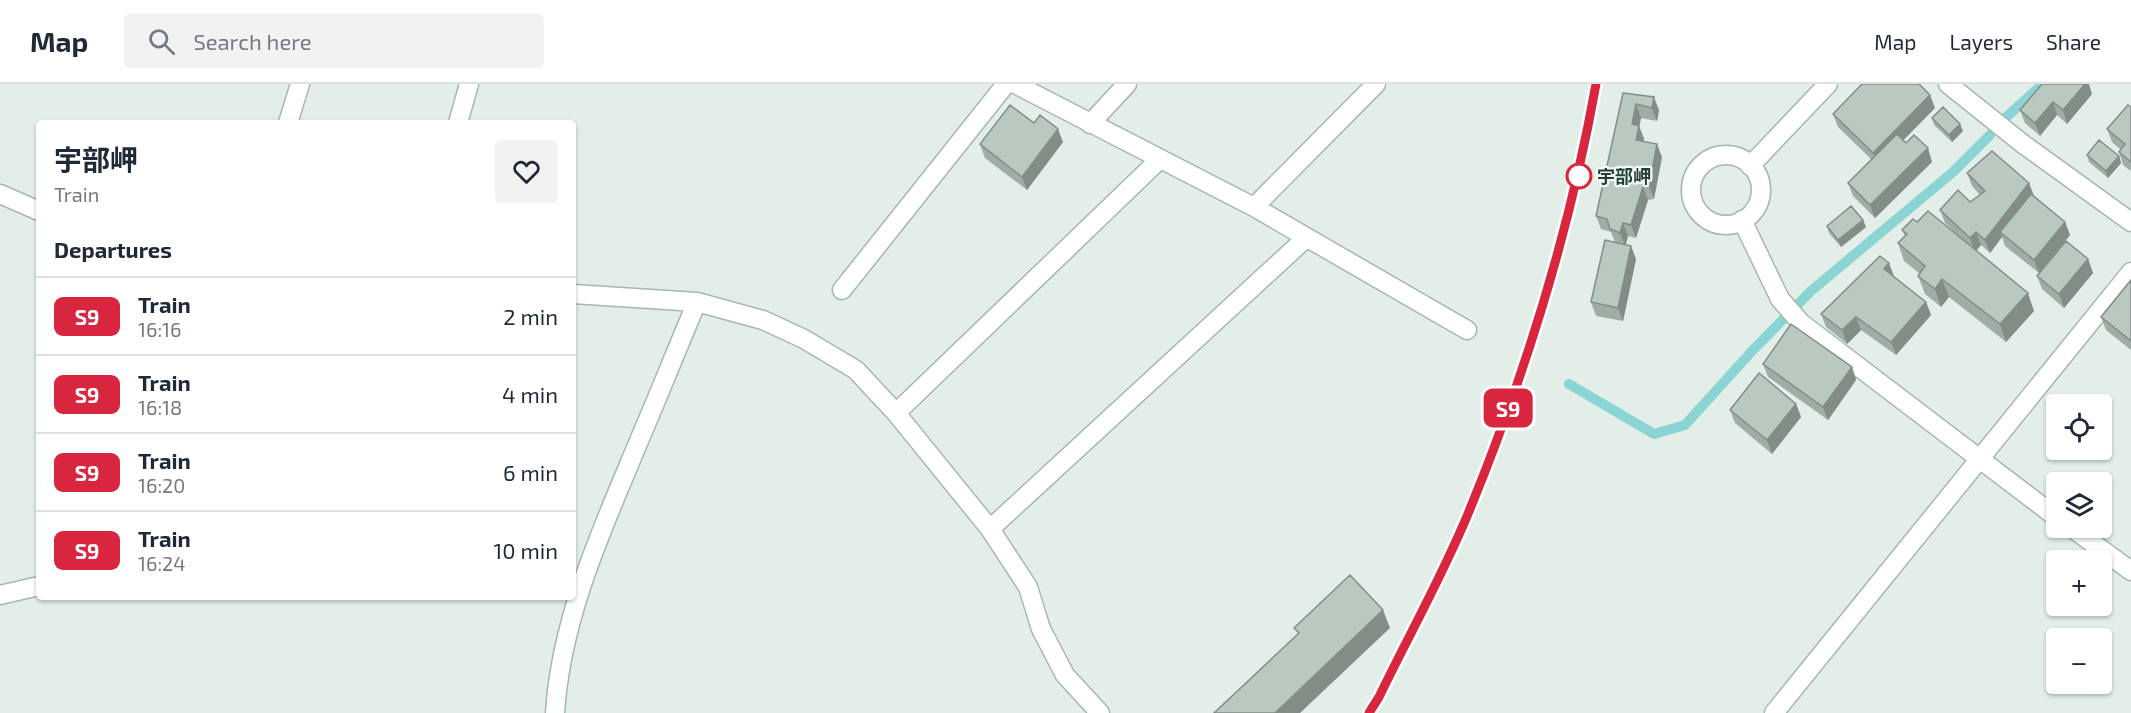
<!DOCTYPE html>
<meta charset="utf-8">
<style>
:root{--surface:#fff;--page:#f2f2f3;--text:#1f2937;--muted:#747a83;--line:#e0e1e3}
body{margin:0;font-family:"Exo 2","Noto Sans JP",sans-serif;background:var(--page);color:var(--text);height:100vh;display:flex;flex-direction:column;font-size:22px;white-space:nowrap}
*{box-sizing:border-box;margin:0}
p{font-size:20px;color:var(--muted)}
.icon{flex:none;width:33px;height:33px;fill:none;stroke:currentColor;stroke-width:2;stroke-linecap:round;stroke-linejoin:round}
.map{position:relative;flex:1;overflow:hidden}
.details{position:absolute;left:36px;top:36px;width:540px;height:480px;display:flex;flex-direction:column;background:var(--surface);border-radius:6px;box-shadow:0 2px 4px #0004}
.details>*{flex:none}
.badge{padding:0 12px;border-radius:9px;font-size:21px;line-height:39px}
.buttons{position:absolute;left:2046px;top:310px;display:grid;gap:12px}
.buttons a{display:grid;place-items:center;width:66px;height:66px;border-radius:6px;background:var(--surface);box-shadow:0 2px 4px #0004;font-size:30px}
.map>.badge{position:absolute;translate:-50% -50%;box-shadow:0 0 0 3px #fff}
h2{padding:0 18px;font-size:22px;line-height:54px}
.round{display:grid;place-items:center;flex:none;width:63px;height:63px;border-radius:6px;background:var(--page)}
.headline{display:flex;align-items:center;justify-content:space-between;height:102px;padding:0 18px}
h1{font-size:28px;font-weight:700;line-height:45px}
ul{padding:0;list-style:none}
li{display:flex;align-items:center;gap:18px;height:78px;padding:0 18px;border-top:2px solid var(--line)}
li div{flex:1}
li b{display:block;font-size:22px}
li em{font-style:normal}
li .badge{min-width:66px;font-weight:700;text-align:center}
header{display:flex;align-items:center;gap:36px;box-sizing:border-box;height:84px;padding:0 30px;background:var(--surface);border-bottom:2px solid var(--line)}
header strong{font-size:28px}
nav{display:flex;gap:33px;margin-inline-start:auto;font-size:21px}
.search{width:420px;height:54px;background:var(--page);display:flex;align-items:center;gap:15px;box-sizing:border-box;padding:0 21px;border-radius:6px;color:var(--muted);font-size:22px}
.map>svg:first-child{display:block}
</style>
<header>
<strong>Map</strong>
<div class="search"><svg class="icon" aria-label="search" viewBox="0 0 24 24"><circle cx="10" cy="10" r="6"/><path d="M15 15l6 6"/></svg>Search here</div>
<nav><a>Map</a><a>Layers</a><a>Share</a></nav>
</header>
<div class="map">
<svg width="2131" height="629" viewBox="0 0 2131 629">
<rect width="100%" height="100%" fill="#e4eee8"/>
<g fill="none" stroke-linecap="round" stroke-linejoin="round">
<!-- stream -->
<path stroke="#8ad5d4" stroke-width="10" d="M2003 36 2043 0
M1569 300 1654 350 1685 341 1752 267 1811 207 1953 88 1990 51"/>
<defs>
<path id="minor" d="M1015 0 1254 123 1467 246
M1948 0 2023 60 2131 138
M288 39 300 0
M458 39 469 0
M1090 40 1127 0
M1691 106a35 35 0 1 1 70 0a35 35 0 1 1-70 0Z
M1750 82 1828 0
M0 110 39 127
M1254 123 1376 0
M1742 136 1780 215 1801 239 2056 433
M842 206 1006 0
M573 210 697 218 763 236 804 255 856 286 896 329 990 445 1028 503 1041 545 1065 591 1100 629
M896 329 1159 76
M2072 444 2131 487
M990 445 1306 154
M0 511 39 502
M555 629C561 532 604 441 641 352 660 308 678 262 697 218
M1774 629 2131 188"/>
</defs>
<!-- minor casing -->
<use href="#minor" stroke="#a6b7ae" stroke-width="21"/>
<!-- minor -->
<use href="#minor" stroke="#fff" stroke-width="18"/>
<!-- rail -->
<path stroke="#5d7c6e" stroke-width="4.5" stroke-dasharray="12 6" stroke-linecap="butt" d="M1369 629C1393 592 1410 551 1428 512 1507 350 1565 177 1596 0"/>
</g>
<!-- wall -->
<path fill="#9fada5" d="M2042 0 2092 10 2067 40 2057 31 2040 52 2025 39 2020 26Z
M1623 9 1659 26 1657 37 1641 34 1639 42 1644 55 1643 58 1662 73 1654 115 1648 116 1636 154 1628 152 1626 161 1636 175 1623 237 1596 232 1591 218 1615 158 1611 148 1601 145 1596 132Z
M2131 23V87L2123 81 2119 68 2121 66 2112 58 2107 45Z
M1935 24 1903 56 1932 78 1875 134 1853 112 1848 99 1872 76 1838 43 1833 30Z
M1932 34 1963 47 1952 58 1934 41Z
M1034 39 1063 58 1027 106 985 74 980 60Z
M2087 71 2119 72 2121 79 2108 94 2089 78Z
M1967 89 2029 99 2033 111 2065 138 2070 151 2039 189 2005 162 2002 153 1990 169 1981 161 1976 167 2034 227 2006 258 1949 213 1941 223 1925 210 1918 192 1920 190 1904 177 1898 159 1905 152 1902 146 1917 138 1965 158 1945 139 1940 126 1970 118 1980 111 1972 102Z
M1863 136 1866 143 1841 163 1829 149 1827 142Z
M2088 175 2093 189 2064 224 2042 205 2037 192Z
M1894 192 1926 218 1931 231 1896 271 1861 246 1847 260 1826 243 1821 230Z
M2131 196V266L2106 246 2101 233Z
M1763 280 1852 283 1856 296 1828 336 1768 293Z
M1796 320 1801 333 1772 370 1735 339 1730 326Z"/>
<!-- shaded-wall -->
<path fill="#828d86" d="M2085 0H2089L2092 10 2067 40 2063 26Z
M1930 11 1935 24 1878 82 1873 69Z
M1654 13 1659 26 1657 37 1652 24Z
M2053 18 2057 31 2040 52 2035 39Z
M1636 20 1641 34 1637 53 1632 40Z
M1960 40 1963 47 1952 58 1949 51Z
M1639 42 1644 55 1641 69 1636 56Z
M1058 45 1063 58 1027 106 1022 93Z
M1657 60 1662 73 1654 115 1649 102Z
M1928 64 1932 78 1875 134 1870 121Z
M2119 72 2121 79 2108 94 2106 87Z
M2029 99 2034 112 2000 148 2002 153 1990 169 1985 156Z
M1643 103 1648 116 1636 154 1631 141Z
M1863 136 1866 143 1841 163 1838 156Z
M2065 138 2070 151 2039 189 2034 176Z
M1623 139 1628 152 1625 162 1620 149Z
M1976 148 1981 161 1975 168 1970 154Z
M1631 162 1636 175 1623 237 1618 224Z
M2088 175 2093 189 2064 224 2059 210Z
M1889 179 1894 192 1884 185Z
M1942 195 1949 213 1941 223 1935 205Z
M2028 209 2034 227 2006 258 2000 240Z
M1926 218 1931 231 1896 271 1891 258Z
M1856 233 1861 246 1847 260 1842 246Z
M1852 283 1856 296 1828 336 1823 323Z
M1796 320 1801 333 1772 370 1767 356Z
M1383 526 1390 544 1300 629H1275Z"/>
<!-- building -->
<path fill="#b9c9c0" stroke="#828d86" stroke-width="1.5" d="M1862 0H1919L1930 11 1873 69 1833 30Z
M2042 0H2085L2063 26 2053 18 2035 39 2020 26Z
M1623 9 1654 13 1652 24 1636 20 1632 40 1639 42 1636 56 1657 60 1649 102 1643 103 1631 141 1623 139 1620 149 1610 145 1607 135 1596 132Z
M1010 21 1034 39 1040 31 1058 45 1022 93 980 60Z
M2128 21 2131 23V78L2119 68 2125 60 2107 45Z
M1943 23 1960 40 1949 51 1932 34Z
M1897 50 1906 59 1914 51 1928 64 1870 121 1848 99Z
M2099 56 2119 72 2106 87 2087 71Z
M1992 67 2029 99 1985 156 1976 148 1970 154 1940 126 1958 106 1970 118 1985 107 1967 89Z
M2031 110 2065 138 2034 176 2000 148Z
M1851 122 1863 136 1838 156 1827 142Z
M1928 127 2028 209 2000 240 1942 195 1935 205 1918 192 1925 182 1898 159 1907 150 1902 146 1913 135 1917 138Z
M1605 156 1631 162 1618 224 1591 218Z
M2066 157 2088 175 2059 210 2037 192Z
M1880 172 1889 179 1884 185 1926 218 1891 258 1856 233 1842 246 1821 230Z
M2131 196V257L2101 233Z
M1791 240 1852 283 1823 323 1763 280Z
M1759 289 1796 320 1767 356 1730 326Z
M1350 491 1383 526 1275 629H1214L1299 549 1294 544Z"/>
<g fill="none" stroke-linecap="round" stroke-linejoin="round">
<defs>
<path id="line" d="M1369 629 1379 613C1409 551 1444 489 1470 425 1526 288 1570 146 1596 0"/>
</defs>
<!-- line casing -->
<use href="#line" stroke="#fff" stroke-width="14"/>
<!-- line -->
<use href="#line" stroke="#d7263d" stroke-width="9"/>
</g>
<!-- markers -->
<circle fill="#fff" stroke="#d7263d" stroke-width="3" cx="1579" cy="92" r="12"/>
<g text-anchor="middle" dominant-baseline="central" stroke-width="4.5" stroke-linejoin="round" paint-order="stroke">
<!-- stop labels -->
<g font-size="18" font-weight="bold" fill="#224133" stroke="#f5faf7" text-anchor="start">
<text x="1597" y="92">宇部岬</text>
</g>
</g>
</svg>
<div class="buttons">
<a><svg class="icon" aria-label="locate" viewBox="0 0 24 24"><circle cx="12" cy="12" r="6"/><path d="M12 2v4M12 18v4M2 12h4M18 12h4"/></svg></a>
<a><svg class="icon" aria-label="layers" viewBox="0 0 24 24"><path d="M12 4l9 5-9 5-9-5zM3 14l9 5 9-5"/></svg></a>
<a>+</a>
<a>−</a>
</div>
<b class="badge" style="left:1508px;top:324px;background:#d7263d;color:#fff">S9</b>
<section class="details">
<div class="headline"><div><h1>宇部岬</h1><p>Train</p></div><a class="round"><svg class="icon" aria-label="heart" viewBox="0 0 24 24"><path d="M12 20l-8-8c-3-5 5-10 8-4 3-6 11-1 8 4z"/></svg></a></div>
<h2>Departures</h2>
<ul>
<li><span class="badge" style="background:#d7263d;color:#fff">S9</span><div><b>Train</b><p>16:16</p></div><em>2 min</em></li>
<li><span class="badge" style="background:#d7263d;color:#fff">S9</span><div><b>Train</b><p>16:18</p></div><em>4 min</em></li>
<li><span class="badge" style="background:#d7263d;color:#fff">S9</span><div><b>Train</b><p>16:20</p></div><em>6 min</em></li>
<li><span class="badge" style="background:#d7263d;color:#fff">S9</span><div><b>Train</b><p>16:24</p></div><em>10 min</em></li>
</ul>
</section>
</div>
